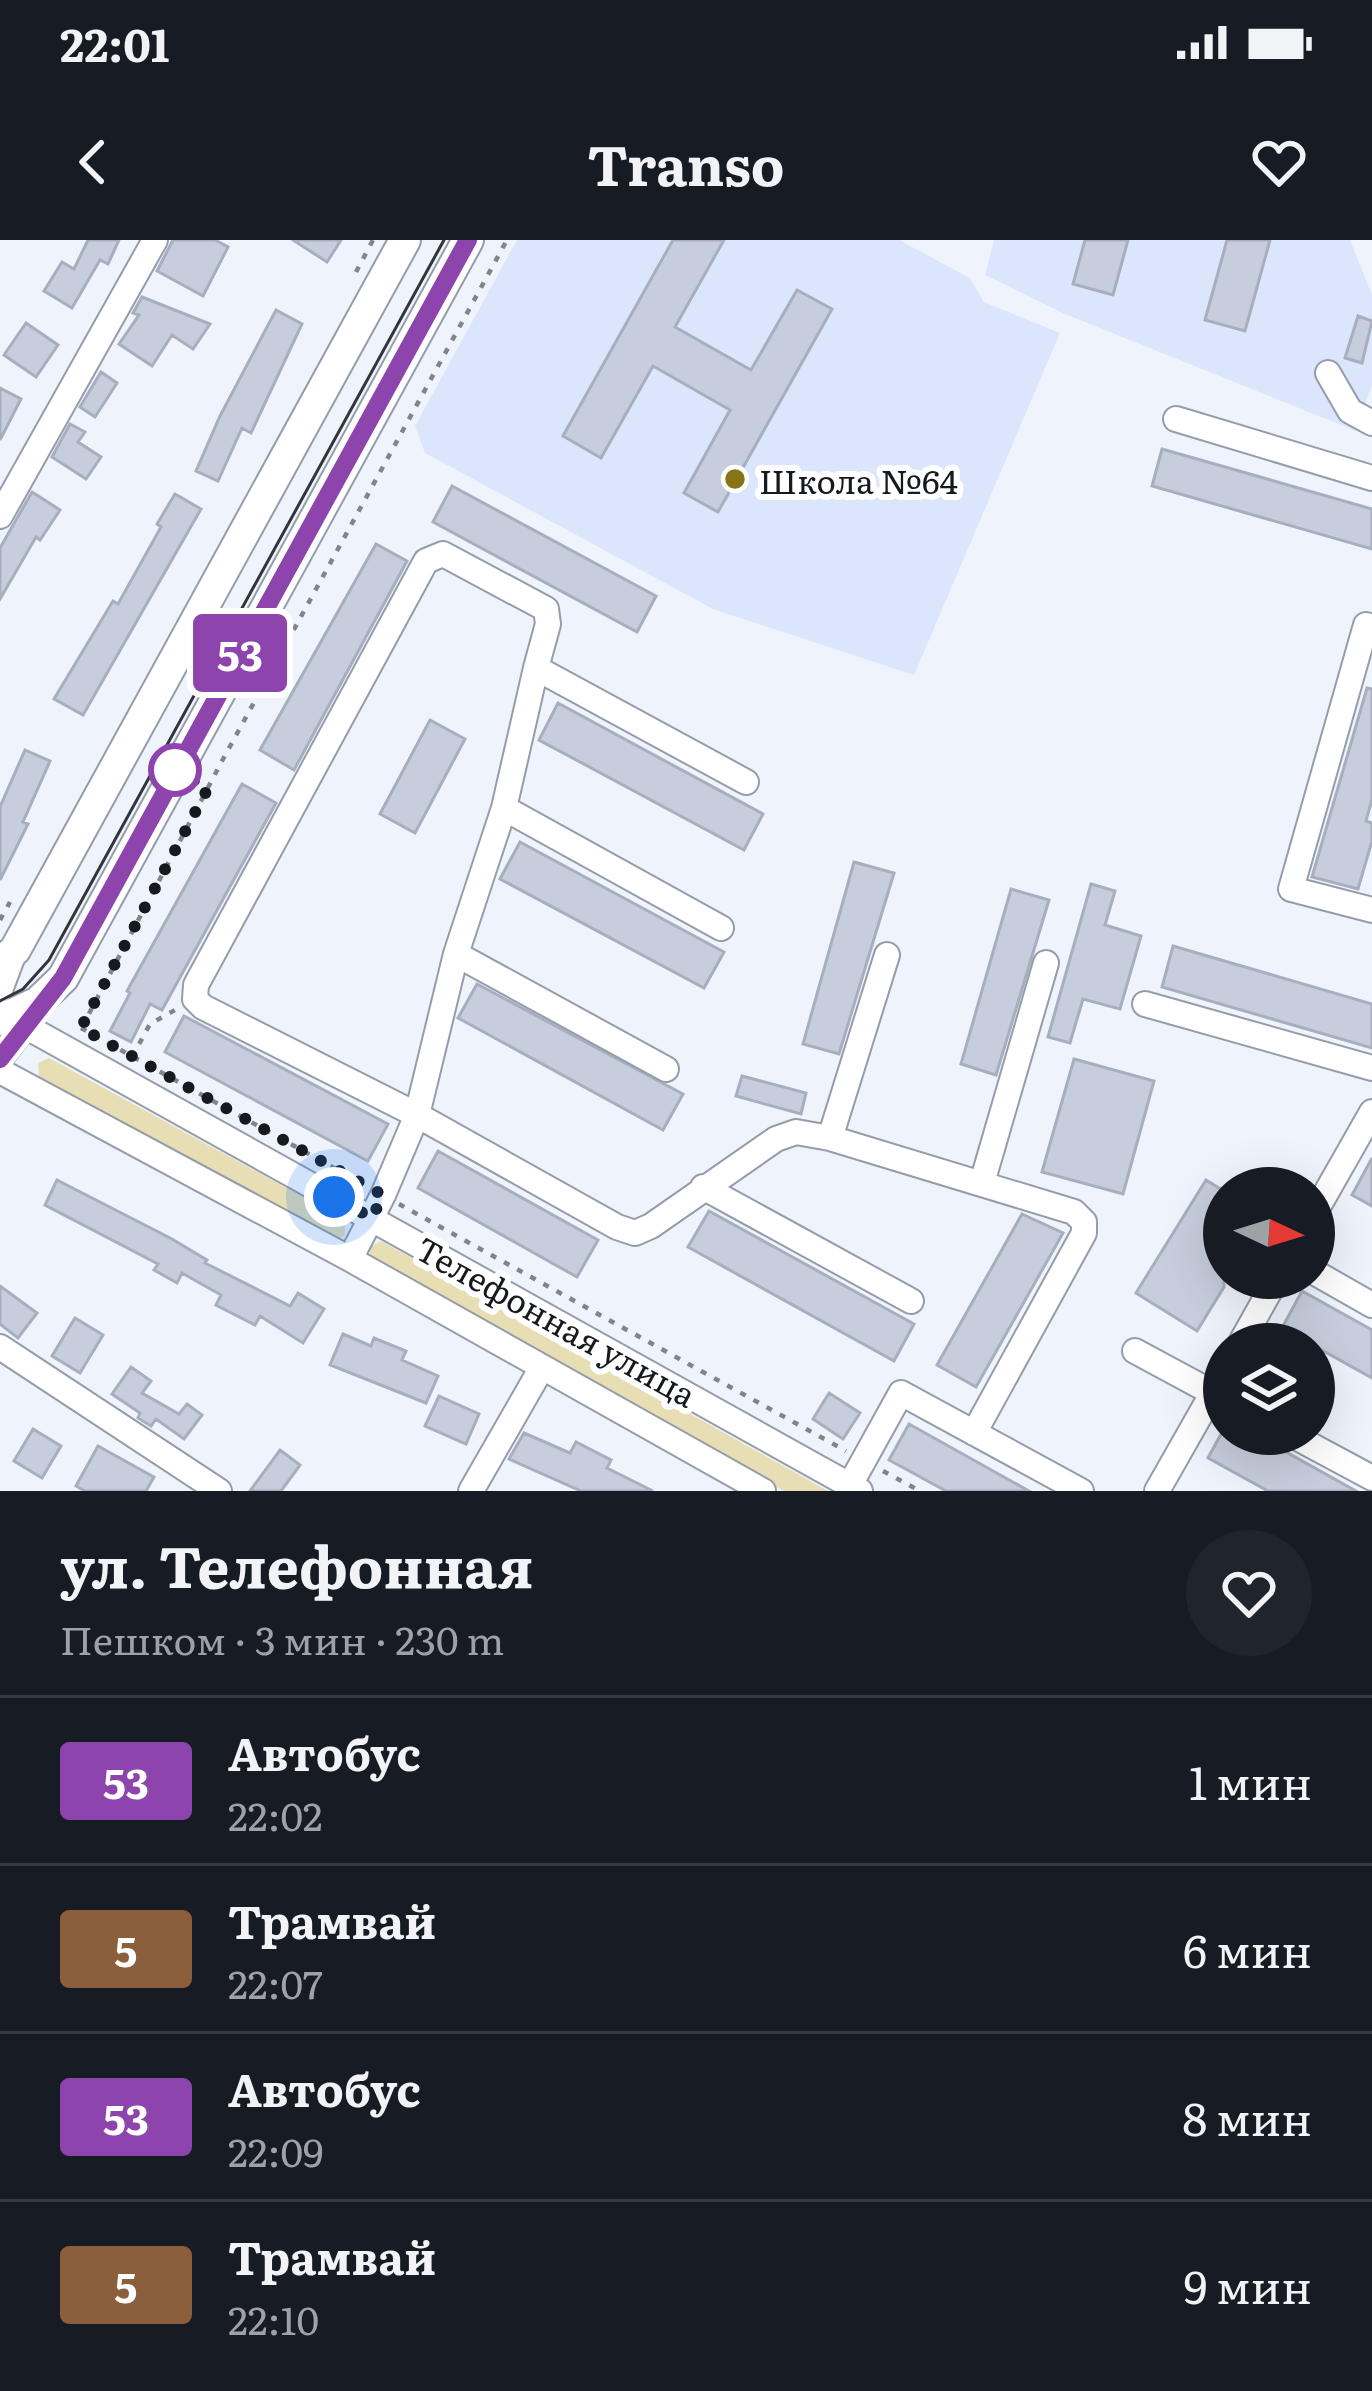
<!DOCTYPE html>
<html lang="ru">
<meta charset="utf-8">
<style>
:root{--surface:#171b24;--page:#20242c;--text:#f1f3f6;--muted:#9ea1a6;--line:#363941}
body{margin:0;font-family:Literata,serif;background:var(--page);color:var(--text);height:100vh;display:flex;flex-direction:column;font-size:45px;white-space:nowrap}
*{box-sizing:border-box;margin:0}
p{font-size:39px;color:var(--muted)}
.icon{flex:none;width:66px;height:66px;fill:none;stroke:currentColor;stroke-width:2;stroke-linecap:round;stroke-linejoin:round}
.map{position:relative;height:1251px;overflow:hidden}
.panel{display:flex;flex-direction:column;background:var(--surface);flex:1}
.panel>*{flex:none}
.badge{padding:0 24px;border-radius:9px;font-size:42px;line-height:78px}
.needle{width:78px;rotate:94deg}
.tools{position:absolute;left:1203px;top:927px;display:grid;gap:24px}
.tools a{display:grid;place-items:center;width:132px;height:132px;border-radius:50%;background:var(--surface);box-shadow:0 12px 48px #0002;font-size:60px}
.you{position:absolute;width:60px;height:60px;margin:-30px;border:9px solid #fff;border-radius:50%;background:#1a73e8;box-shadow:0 0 0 18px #1a73e833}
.map>.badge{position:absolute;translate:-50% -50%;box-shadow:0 0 0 6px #fff}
.round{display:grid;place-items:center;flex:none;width:126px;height:126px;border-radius:63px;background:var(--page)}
.summary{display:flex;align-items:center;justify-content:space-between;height:204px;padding:0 60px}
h1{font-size:57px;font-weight:700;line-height:90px}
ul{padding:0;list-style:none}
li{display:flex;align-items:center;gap:36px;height:168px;padding:0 60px;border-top:3px solid var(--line)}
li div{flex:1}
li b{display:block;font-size:45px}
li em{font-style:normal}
li .badge{min-width:132px;font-weight:700;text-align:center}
.status{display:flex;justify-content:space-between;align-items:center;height:84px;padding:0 60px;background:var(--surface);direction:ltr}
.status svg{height:33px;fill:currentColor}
header{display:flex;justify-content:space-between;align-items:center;height:156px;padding:0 60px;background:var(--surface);font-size:54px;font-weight:700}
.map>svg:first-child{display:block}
</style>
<div class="status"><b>22:01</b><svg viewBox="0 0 49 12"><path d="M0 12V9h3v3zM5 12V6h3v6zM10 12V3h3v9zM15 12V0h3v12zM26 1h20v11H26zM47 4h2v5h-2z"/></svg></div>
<header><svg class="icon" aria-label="back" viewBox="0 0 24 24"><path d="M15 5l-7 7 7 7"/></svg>Transo<svg class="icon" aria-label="heart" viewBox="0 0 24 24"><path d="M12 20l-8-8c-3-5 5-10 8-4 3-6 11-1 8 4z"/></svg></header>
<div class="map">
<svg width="1372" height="1251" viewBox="0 0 1372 1251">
<rect width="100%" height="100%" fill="#eef3fc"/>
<!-- built -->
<path fill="#dbe6fc" d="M517 0H899L970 38 984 62 1060 93 914 435 713 369 425 213 415 186Z
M994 0H1350L1372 55V145L1356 191 1065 74 985 35Z"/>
<!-- green -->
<path fill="#e7deb4" d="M49 818 345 980V995L335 1001 39 837 38 823Z
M381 1001 828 1251H784L370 1021V1007Z"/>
<!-- building -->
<path fill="#c6cedd" stroke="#a7aebd" stroke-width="3" d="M88 0H119L108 24 100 20 72 68 44 51 62 22 74 29Z
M173 0H215L228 7 203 56 157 31Z
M293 0H341L327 22Z
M673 0H724L675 87 751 130 797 50 832 69 718 272 684 253 730 170 653 126 601 218 563 196Z
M1085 0H1128L1113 55 1073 44Z
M1227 0H1270L1245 91 1205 80Z
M142 57 210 84 193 109 172 95 152 126 119 104 139 75 133 73Z
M276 70 302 84 251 193 242 188 218 241 196 231 220 176Z
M1358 76 1372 81 1362 123 1345 118Z
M26 83 58 105 36 137 4 115Z
M101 132 117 143 95 177 80 167Z
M0 148 21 159 0 200Z
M70 184 85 192 78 202 101 217 86 239 52 217Z
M1162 209 1372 269V309L1152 246Z
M452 246 656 356 637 392 433 282Z
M32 252 60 270 40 300 36 297 0 359V308Z
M175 254 201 269 83 475 54 459 113 361 118 364 161 287 157 284Z
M376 304 407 321 294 530 260 510Z
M1367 448 1372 449V559L1366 581 1372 583V601L1358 649 1312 637Z
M558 463 763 574 744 610 539 500Z
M430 480 465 499 415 593 380 574Z
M25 510 50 521 23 582 28 584 0 640V567Z
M242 544 276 563 162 770 150 764 131 802 110 791 130 753 127 751Z
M520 602 724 712 704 748 500 639Z
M854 622 894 633 839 814 803 804Z
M1091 644 1115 651 1105 685 1141 696 1120 769 1083 759 1070 803 1048 797Z
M1011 649 1049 660 996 835 961 824Z
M1173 706 1372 764V808L1162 747Z
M477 744 683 854 663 890 458 778Z
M184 776 388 884 368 921 165 812Z
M1074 819 1154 841 1123 954 1042 932Z
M742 836 806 853 801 874 736 856Z
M438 911 598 1000 577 1037 418 948Z
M1372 918V966L1352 955Z
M57 940 172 999 207 1020 205 1023 290 1066 298 1053 324 1069 303 1103 260 1076 255 1085 216 1065 221 1055 182 1033 177 1043 154 1030 158 1024 45 965Z
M1206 940 1224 951V1047L1197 1091 1136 1053Z
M709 971 914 1084 894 1121 688 1007Z
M1022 974 1063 993 976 1147 937 1125Z
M0 1046 37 1073 18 1098 0 1084Z
M1302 1051 1372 1090V1138L1282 1088Z
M75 1078 103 1095 80 1133 52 1116Z
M343 1094 371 1106 374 1098 406 1111 402 1120 438 1136 426 1163 330 1125Z
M131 1127 151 1141 142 1153 179 1174 187 1164 202 1175 184 1199 156 1179 151 1186 138 1178 140 1173 112 1154Z
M829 1153 860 1173 843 1199 813 1179Z
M439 1156 479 1174 466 1204 425 1186Z
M909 1184 1029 1251H946L889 1220Z
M33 1189 61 1206 42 1238 14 1221Z
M524 1193 570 1213 576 1202 611 1220 607 1228 653 1251H581L509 1219Z
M1221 1194H1254L1356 1251H1268L1208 1218Z
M98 1206 154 1237 146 1251H85L76 1246Z
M280 1210 300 1225 281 1251H250Z"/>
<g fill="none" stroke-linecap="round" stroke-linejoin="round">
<defs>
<path id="minor" d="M1328 133 1350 171 1372 183
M1176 179 1372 238
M0 276 155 0
M1372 387 1366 385 1291 649 1372 670
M536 428 504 568 456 714 417 875 617 987 635 993 651 986 776 899 796 892 830 898 1074 972 1084 982V993L974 1193
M504 568 721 688
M456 714 666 829
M0 750 15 710
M1145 764 1372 828
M0 772 860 1251
M0 819 35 773
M0 831 350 1019 763 1251
M830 898 887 715
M982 943 1046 723
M703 947 911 1061
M1314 974 1372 872
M350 1019 383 955 417 875 203 767 195 759 196 745 426 321 443 314 546 369 548 384 536 428 746 542
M1314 1032 1372 1065
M1240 1104 1277 1038
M0 1107 219 1251
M1135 1111 1224 1159
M1290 1194 1372 1238
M850 1245 901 1153 1081 1251
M471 1251 541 1129
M1157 1251 1224 1133"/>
<path id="major" d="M0 723 15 710 405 0
M0 780 38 762 63 738 468 0"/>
</defs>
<!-- minor casing -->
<use href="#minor" stroke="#959caa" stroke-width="28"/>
<!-- major casing -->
<use href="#major" stroke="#959caa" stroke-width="34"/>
<!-- path -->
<path stroke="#80848b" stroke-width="4.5" stroke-dasharray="6 9" stroke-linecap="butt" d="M356 32 373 0
M0 680 10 662
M82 787 222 521 507 0
M81 788 363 944
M132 817 150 784 175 770
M399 964 846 1211
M883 1231 920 1251"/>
<!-- minor -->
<use href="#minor" stroke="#fff" stroke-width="24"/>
<!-- major -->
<use href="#major" stroke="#fff" stroke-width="30"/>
<!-- tram -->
<path stroke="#32353a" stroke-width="3" d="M0 761 23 749 49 720 444 0"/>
</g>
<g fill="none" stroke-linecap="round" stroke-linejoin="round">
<defs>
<path id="line" d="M0 819 63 738 468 0"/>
</defs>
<!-- line casing -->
<use href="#line" stroke="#fff" stroke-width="27"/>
<!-- line -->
<use href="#line" stroke="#8e44ad" stroke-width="18"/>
<!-- walk -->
<path stroke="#16191e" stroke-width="12" stroke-dasharray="0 21.6" d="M175 530 208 548 81 788 383 955 372 978 334 957"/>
</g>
<!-- markers -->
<circle fill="#877417" stroke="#fff" stroke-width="4.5" cx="735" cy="239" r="12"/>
<circle fill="#fff" stroke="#8e44ad" stroke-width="6" cx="175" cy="530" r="24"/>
<g text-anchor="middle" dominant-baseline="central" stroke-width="12" stroke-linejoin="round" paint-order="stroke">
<!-- poi labels -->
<g font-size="33" fill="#16191e" stroke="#fff" text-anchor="start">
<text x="759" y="239">Школа №64</text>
</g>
<!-- street labels -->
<g font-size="33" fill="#16191e" stroke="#fff">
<text transform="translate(557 1080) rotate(29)">Телефонная улица</text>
</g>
</g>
</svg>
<div class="tools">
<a><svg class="needle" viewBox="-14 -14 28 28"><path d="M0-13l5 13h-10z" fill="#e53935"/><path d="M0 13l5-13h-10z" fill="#9ea1a6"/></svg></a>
<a><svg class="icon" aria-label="layers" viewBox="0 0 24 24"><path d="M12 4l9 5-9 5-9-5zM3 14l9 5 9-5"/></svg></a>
</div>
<div class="you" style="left:334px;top:957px"></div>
<b class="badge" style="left:240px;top:413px;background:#8e44ad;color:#fff">53</b>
</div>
<section class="panel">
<div class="summary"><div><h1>ул. Телефонная</h1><p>Пешком · 3 мин · 230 m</p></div><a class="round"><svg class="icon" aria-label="heart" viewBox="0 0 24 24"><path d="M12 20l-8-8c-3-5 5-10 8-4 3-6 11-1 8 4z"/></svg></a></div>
<ul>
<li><span class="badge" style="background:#8e44ad;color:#fff">53</span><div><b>Автобус</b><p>22:02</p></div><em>1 мин</em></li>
<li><span class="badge" style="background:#8b5e3c;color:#fff">5</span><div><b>Трамвай</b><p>22:07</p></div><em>6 мин</em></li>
<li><span class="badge" style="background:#8e44ad;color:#fff">53</span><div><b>Автобус</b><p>22:09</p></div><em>8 мин</em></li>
<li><span class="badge" style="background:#8b5e3c;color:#fff">5</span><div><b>Трамвай</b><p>22:10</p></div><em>9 мин</em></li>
</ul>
</section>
